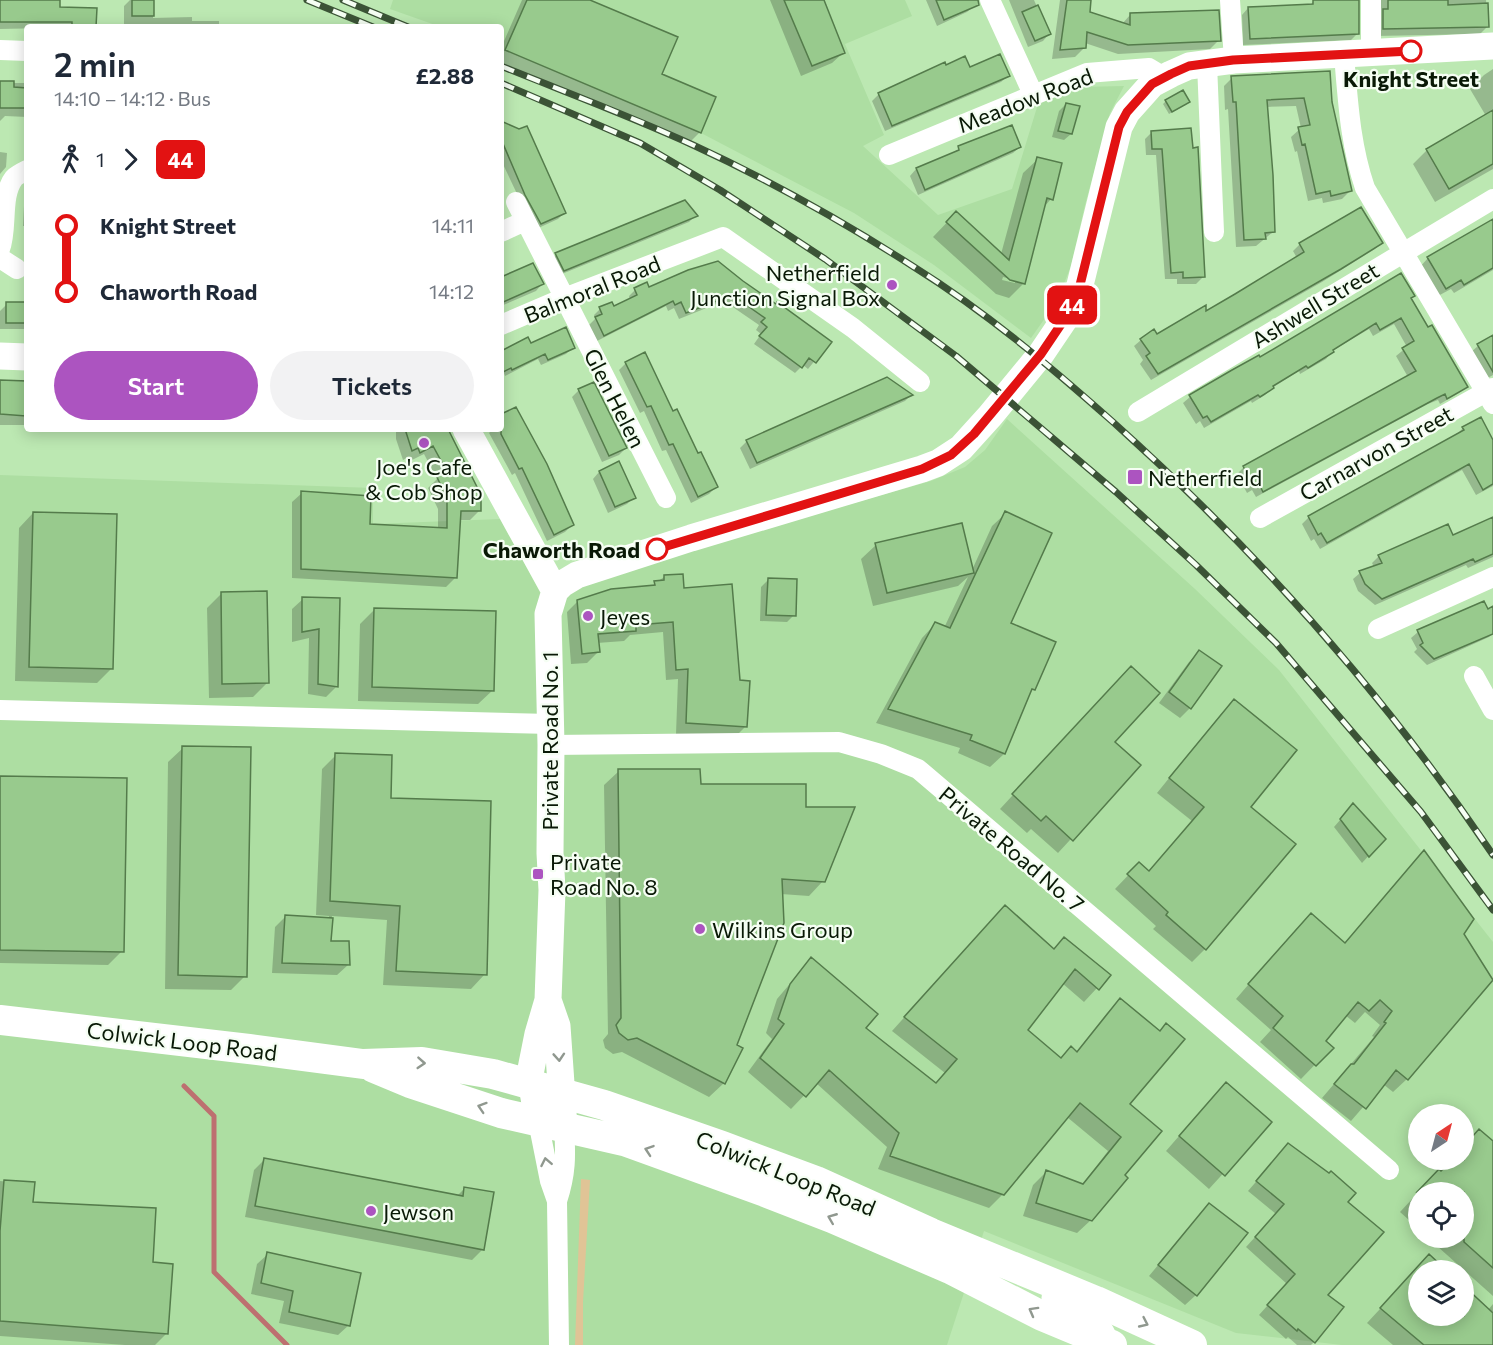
<!DOCTYPE html>
<meta charset="utf-8">
<style>
:root{--surface:#fff;--page:#f2f2f3;--text:#1f2937;--muted:#747a83;--accent:#ac54c0}
body{margin:0;font-family:Commissioner,sans-serif;background:var(--page);color:var(--text);height:100vh;display:flex;flex-direction:column;font-size:22px;white-space:nowrap}
*{box-sizing:border-box;margin:0}
p{font-size:20px;color:var(--muted)}
.icon{flex:none;width:33px;height:33px;fill:none;stroke:currentColor;stroke-width:2;stroke-linecap:round;stroke-linejoin:round}
.map{position:relative;flex:1;overflow:hidden}
.panel{position:absolute;left:24px;top:24px;width:480px;height:408px;display:flex;flex-direction:column;background:var(--surface);border-radius:6px;box-shadow:0 3px 15px #0003}
.panel>*{flex:none}
.badge{padding:0 12px;border-radius:9px;font-size:21px;line-height:39px}
.needle{width:39px;rotate:36deg}
.controls{position:absolute;left:1408px;top:1104px;display:grid;gap:12px}
.controls a{display:grid;place-items:center;width:66px;height:66px;border-radius:50%;background:var(--surface);box-shadow:0 3px 15px #0003;font-size:30px}
.map>.badge{position:absolute;translate:-50% -50%;box-shadow:0 0 0 3px #fff}
.legs{display:flex;align-items:center;gap:9px;height:66px;padding:0 30px;font-size:20px}
.legs p{margin-inline-start:auto}
.summary{display:flex;align-items:center;justify-content:space-between;height:102px;padding:0 30px}
h1{font-size:33px;font-weight:600;line-height:45px}
.action{display:flex;gap:12px;margin-top:auto;padding:12px 30px}
.action a{flex:1;height:69px;border-radius:36px;background:var(--accent);color:#fff;font-size:24px;font-weight:600;line-height:69px;text-align:center}
.action a+a{background:var(--page);color:var(--text)}
ul{padding:0 30px;list-style:none}
li{display:flex;align-items:center;gap:21px;height:66px;font-size:22px}
li i{display:grid;place-items:center;width:9px;height:100%;margin:0 8px;background:currentColor}
li i::after{content:'';width:15px;height:15px;margin:-8px;border:4px solid;border-radius:50%;background:var(--surface)}
li p{margin-inline-start:auto}
li:first-child i{background:linear-gradient(#0000 50%,currentColor 0)}
li:last-child i{background:linear-gradient(currentColor 50%,#0000 0)}
.map>svg:first-child{display:block}
</style>
<div class="map">
<svg width="1493" height="1345" viewBox="0 0 1493 1345">
<rect width="100%" height="100%" fill="#bce8b2"/>
<!-- built -->
<path fill="#addea2" fill-rule="evenodd" d="M393 0H905L912 16 845 44 884 135 863 146 938 215 1012 189 1038 104 1079 87 1124 86 1110 113 1085 205 1071 266 1057 301 1031 338 934 265 854 213 701 133 501 48V27H441L390 9Z
M1007 419 1195 589 1279 670 1493 942V1345H1342L1236 1333 984 1231 947 1345H0V475L373 488V524L500 519 540 592 931 481 965 467 985 450ZM1419 1114H1464V1160H1419ZM1419 1192H1464V1238H1419ZM1419 1270H1464V1316H1419Z"/>
<!-- green -->
<path fill="#e0c496" d="M581 1179 590 1180 583 1302V1345H575Z"/>
<!-- shadow -->
<path fill="#0003" fill-rule="evenodd" d="M40 0 58 9 95 27 0 29V1Z
M130 0H153V18L192 17V21H219V26L242 27H134L136 24H124V6Z
M522 0H586L660 75 700 132 689 143 501 63V48Z
M770 0H822L843 53 832 63 801 76Z
M926 0H972L974 6 967 12 937 26Z
M1009 0H1034L1049 34 1043 41 1028 47Z
M1060 0H1090L1088 13 1122 24 1130 15 1219 40 1210 49 1118 54 1085 43 1084 48 1075 57 1052 59Z
M1358 0V33L1351 40 1243 45 1242 15 1248 8 1309 6 1314 1Z
M1381 0H1486L1488 26 1480 34 1376 36V18L1381 13Z
M945 67 1008 76 1001 82 885 131 872 101 879 94Z
M1493 69V169L1435 202 1413 164 1427 150 1486 116 1470 89 1484 75Z
M1232 78 1330 103 1350 191 1342 199 1323 203 1322 198 1308 201 1297 151 1295 152 1291 137 1301 128 1296 106 1266 107 1273 232 1256 246 1236 247 1228 109 1225 110 1224 86Z
M0 83H27V117L5 116 0 121Z
M1166 101 1185 105 1169 114 1163 104Z
M1066 104 1071 134 1064 140 1052 137 1059 111Z
M501 122 564 213 558 219 534 230 501 160Z
M1190 130 1203 277 1196 284H1177V279H1165L1156 155H1146L1145 139 1152 132Z
M1020 147 1013 153 918 195 910 176 916 169 952 154 959 148Z
M0 152 7 153 6 167 0 174Z
M1038 159 1051 199 1043 208 1023 284 1009 298 996 294 933 237 956 213 1001 254 1023 173ZM1003 277 1015 280V283L1002 280Z
M27 203V226H23L24 206Z
M696 215 689 222 557 276 550 261 556 255Z
M1493 220V270L1454 293 1451 289 1436 297 1419 268 1428 258Z
M1381 242 1375 249 1322 282 1151 380 1140 364 1143 360 1134 346 1141 340 1157 336 1204 314 1297 258 1293 251 1300 244Z
M501 279 542 284 536 291 501 306Z
M742 282 830 342 808 369 803 365 795 373 754 344 761 334 756 330 759 325 724 301 679 319 674 308 668 311 666 306 597 341 589 325 595 319 594 315 600 309 613 308 630 300 629 296 635 290Z
M1410 299 1466 387 1459 393 1440 404 1438 400 1428 404 1256 497 1252 490 1247 493 1237 474 1244 467 1408 377 1396 356 1407 347 1394 324 1373 336 1369 329 1332 351 1326 359 1300 374 1299 371 1272 388 1265 395 1252 403 1251 401 1204 428 1200 421 1196 424 1183 403 1190 397 1259 359Z
M7 304H27V329H0V311Z
M1493 337V375L1486 379 1471 352 1478 346Z
M530 344 573 347 566 354 541 365 538 359 505 376 504 373 501 375V352Z
M626 363 673 413 716 487 709 494 691 503 666 450 662 451 644 411 640 413 619 370Z
M0 382 27 383V425H0Z
M579 390 626 448 619 455 602 462 572 397Z
M911 395 905 401 750 469 740 448 747 441Z
M501 416 572 525 565 532 547 541 515 473 512 475 489 433 493 429H501Z
M1463 428 1493 443V486L1476 495 1462 470 1320 549 1314 539 1311 541 1302 524 1309 517 1456 435Z
M396 429H447L479 511 470 520H459L456 577 446 587 292 578V502L302 493 368 526 438 529V509L428 488 437 479 424 454 410 461 408 457 403 460 396 439Z
M599 472 634 497 627 504 608 513 593 479Z
M33 513 111 669 97 683 15 681 19 528Z
M1006 513 1009 623 1033 689 1028 695 1004 754 990 767 958 753 960 748 876 723 922 638 935 624 944 628 968 577 958 586 873 606 861 559 876 545 972 570 992 526Z
M1493 519V557L1468 568 1466 565 1375 605 1358 591 1353 579 1360 573 1374 567 1372 563 1379 556 1452 537Z
M664 577 683 589 739 682 746 726 735 737 676 734 678 679 666 680 663 632 630 635 624 641 597 643 598 652 587 663 571 664 567 612 578 601 650 587Z
M768 580 794 615 787 622 760 621 761 587Z
M222 593 267 683 253 697 209 698 207 608Z
M303 599H338L336 687 326 697 308 694 309 638 292 642V609Z
M1493 608V633L1489 637 1427 665 1414 652 1417 649 1411 638 1418 632Z
M375 609 493 690 478 704 358 701 360 624Z
M1199 652 1190 708 1180 718 1159 703 1189 662Z
M1118 681 1113 742 1139 765 1058 853 1031 829 1027 833 1000 809Z
M1234 701 1249 807 1205 949 1192 962 1153 929 1156 926 1115 889 1139 864 1148 872 1192 821 1157 793 1221 714Z
M183 748 245 976 231 990 165 989 168 762Z
M336 755 389 799 485 974 471 989 383 985 387 920 332 916 329 942 348 965 337 975 272 973 275 927 285 917 329 919V916L316 915 322 769Z
M619 771 700 786 805 809 823 881 809 896 781 894 724 1083 709 1097 622 1052 613 1054 605 1048 603 1040 608 1034 604 785Z
M0 777 122 951 108 965 0 963Z
M1347 812 1384 839 1362 863 1334 827Z
M1411 866 1462 934 1491 980 1407 1079 1393 1092 1383 1084 1351 1121 1322 1098 1374 1037 1372 1036 1380 1025 1365 1012 1355 1023 1345 1015 1324 1041 1331 1048 1301 1079 1260 1042 1271 1030 1236 999 1297 928 1344 944Z
M992 920 1109 975 1084 1002 1062 983 1026 1030 1060 1059 1076 1052 1107 1013 1120 1000 1128 1105 1123 1176 1091 1220 1077 1233 1023 1216 1033 1185 1046 1172 1082 1185 1108 1151 1067 1117 1003 1194 989 1208 878 1169 887 1147 816 1083 791 1109 748 1072 772 1039 766 1033 777 999 811 959 864 1028 935 1084 945 1073 892 1031Z
M1212 1098 1270 1122 1209 1189 1166 1151Z
M1493 1143V1296L1428 1238H1464V1192H1419V1229L1400 1212 1425 1185 1441 1173 1452 1160H1464V1146Z
M1279 1155 1346 1202 1326 1295 1314 1342 1311 1345H1297L1288 1337 1286 1339 1259 1315 1287 1284 1246 1247 1276 1214 1248 1191Z
M265 1159 457 1196 465 1188 493 1194 482 1250 472 1260 245 1217 254 1170Z
M0 1181 34 1184 31 1203 151 1264 167 1333 155 1345H125L0 1336Z
M1199 1216 1196 1295 1185 1305 1149 1276Z
M268 1254 349 1325 338 1335 279 1323 284 1301 251 1294 257 1264Z
M1429 1256 1444 1270H1419V1316H1464V1288L1488 1310 1493 1304V1345H1393L1367 1323Z"/>
<g fill="none" stroke-linecap="round" stroke-linejoin="round">
<!-- stream -->
<path stroke="#bd7070" stroke-width="5" d="M184 1086 214 1116V1272L287 1345"/>
</g>
<!-- building -->
<path fill="#98ca8d" stroke="#547b4b" stroke-width="1.5" d="M0 0H60V7L97 8 96 27H72V22H0Z
M132 0H154V16H132Z
M527 0H590L678 37 662 74 716 97 701 133 505 50Z
M784 0H824L845 53 812 66Z
M936 0H978L979 5 944 20Z
M1067 0H1091L1090 12 1130 25V13L1219 10 1221 41 1128 45 1087 32 1086 48 1060 50Z
M1313 0H1359V34L1250 39 1248 7 1313 4Z
M1388 0H1448V5L1488 3 1489 27 1383 29V9H1388Z
M1038 5 1051 34 1035 41 1022 12Z
M1000 54 1010 76 892 126 878 93 945 62 946 65 965 56 970 67Z
M1330 71 1332 102 1352 191 1331 196 1330 191 1316 194 1305 144 1302 145 1298 127 1310 125 1304 98 1267 100 1273 175 1275 232 1265 233 1266 239 1244 240 1236 102H1233L1231 76Z
M0 81H14V87L27 88V108H0Z
M1183 90 1190 102 1172 112 1165 100Z
M1066 103 1080 106 1072 134 1058 131Z
M1493 110V164L1449 189 1426 149Z
M501 121 519 129 527 126 566 213 541 224 525 195 501 139Z
M1012 125 1021 147 925 190 916 168 959 150 958 146Z
M1191 128 1193 148 1198 147 1205 277 1183 278V272L1171 273 1162 149H1152L1151 131Z
M1037 157 1062 163 1053 200 1047 198 1025 284 1010 280 946 222 956 211 1009 260Z
M685 200 698 216 564 271 555 253Z
M1361 207 1383 243 1341 269 1158 374 1146 356 1150 353 1140 339 1154 329 1157 334 1206 305V311L1235 294 1304 252 1299 243Z
M1493 219V268L1464 285 1461 280 1446 289 1427 257Z
M718 261 743 281 776 304 777 302 832 342 816 363 809 358 802 368 759 336 767 327 761 322 765 318 732 295 686 313 681 302 675 305 673 301 604 336 595 317 602 314 599 307 612 302 614 306 637 295 634 288 647 282 649 287 688 270Z
M533 263 544 284 501 303V277Z
M1401 273 1415 296 1411 298 1428 327 1432 325 1468 387 1447 399 1445 394 1437 398 1263 492 1259 484 1254 487 1243 466 1416 371 1402 348 1414 341 1401 318 1380 330 1376 323 1333 350 1334 352 1308 368 1306 366 1273 386 1274 388 1260 397 1258 395 1211 422 1207 416 1203 418 1189 395 1232 370 1259 355 1260 357Z
M6 302H27V323H6Z
M566 327 575 348 548 360 545 354 512 370 511 368 501 373V351L528 337 531 343Z
M1493 335V372L1477 344Z
M645 352 673 411 677 409 698 453 701 452 718 487 698 497 673 444 669 445 651 406 647 407 625 362Z
M887 377 913 395 757 463 746 440Z
M0 380 27 381 26 416 0 414Z
M594 382 627 448 609 456 578 389Z
M516 407 547 464 574 525 554 535 522 468 519 469 501 434V414Z
M1481 417 1493 440V484L1483 490 1469 464 1327 543 1321 533 1318 535 1308 516 1464 430 1462 427Z
M405 429H448L481 495V511H461L457 578 301 569V491L371 496 370 524 447 528V499L437 477 447 472 433 446 420 453 418 448 412 451Z
M619 461 636 498 615 507 599 471Z
M1005 511 1052 533 1011 623 1056 642 1035 690 1032 689 1005 754 970 740 972 735 888 709 935 622 950 628Z
M33 512 117 514 113 669 29 667Z
M1493 517V554L1475 562 1473 559 1382 599 1365 584 1359 571 1382 563 1378 555 1448 524 1453 535Z
M962 523 974 573 887 593 875 543Z
M683 574 684 588 732 584 740 680 750 681 747 727 686 723 688 669 676 670 673 622 636 625V631L598 634 600 652 582 654 577 600 611 589 655 585 654 581 664 580V575Z
M768 578 797 579 796 616 766 615Z
M267 591 269 683 222 684 221 592Z
M302 597 340 598 338 687 318 684 319 629 302 632Z
M1484 601 1488 609 1493 606V634L1434 659 1420 645 1423 643 1417 630Z
M374 608 496 611 494 691 372 687Z
M1199 650 1222 666 1191 709 1169 692Z
M1131 666 1160 693 1115 742 1141 765 1073 841 1046 816 1041 821 1012 794Z
M1234 699 1297 750 1251 807 1296 844 1206 950 1166 915 1168 912 1127 874 1139 862 1149 871 1204 807 1169 778Z
M182 746 251 747 247 977 178 975Z
M335 753 392 755 391 798 491 801 487 975 396 971 400 906 330 901Z
M618 769H700L701 784H806V807H855L825 882 782 879 784 923 737 1045 743 1048 725 1084 637 1038 628 1040 619 1033 616 1025 621 1018Z
M0 776 127 778 124 952 0 950Z
M1353 803 1386 839 1369 857 1340 819Z
M1424 850 1474 919 1464 934 1493 980 1408 1080 1396 1070 1366 1109 1334 1084 1351 1064H1354L1386 1023 1384 1022 1392 1011 1380 1000 1369 1011 1358 1002 1326 1041 1334 1048 1316 1066 1273 1028 1283 1016 1248 984 1311 913 1345 943Z
M1005 905 1054 949 1064 937 1111 975 1099 990 1075 969 1028 1030 1061 1058 1071 1046 1077 1052 1120 998 1160 1031 1166 1023 1185 1039 1130 1104 1162 1131 1125 1175 1128 1178 1092 1221 1036 1203 1046 1170 1083 1184 1121 1137 1080 1103 1004 1195 890 1156 899 1133 829 1070 806 1097 760 1058 784 1024 778 1019 790 984 811 957 878 1014 866 1028 936 1083 957 1059 904 1017Z
M285 915 333 918 331 941H349L350 965 282 963Z
M1226 1082 1272 1122 1225 1176 1179 1136Z
M1479 1129 1493 1141V1268L1464 1242V1192H1417L1439 1169 1441 1171 1452 1160H1464V1146Z
M1288 1143 1329 1173 1331 1171 1356 1193 1348 1202 1384 1232 1328 1295 1344 1307 1315 1343 1298 1329 1297 1331 1267 1305 1295 1274 1255 1237 1284 1204 1256 1181Z
M264 1158 463 1196 464 1187 494 1192 484 1250 255 1206Z
M4 1180 35 1182 33 1202 156 1208 153 1262 173 1264 168 1334 0 1321V1231Z
M1209 1203 1248 1233 1197 1296 1158 1265Z
M267 1252 361 1273 350 1326 289 1312 293 1291 261 1283Z
M1429 1254 1446 1270H1419V1316H1464V1286L1493 1313V1345H1424L1380 1308Z"/>
<g fill="none" stroke-linecap="round" stroke-linejoin="round">
<!-- street -->
<path stroke="#fff" stroke-width="20" d="M990 0 1033 94
M1230 0 1234 60
M1371 0V53
M0 50 27 51
M1344 55C1348 101 1350 144 1365 188L1493 404
M1207 64 1214 232
M889 155 1087 73 1149 68 1164 77
M516 202 666 498
M501 232 525 221
M0 249C8 228 0 196 14 178 17 175 23 172 27 170
M0 258 17 269
M501 325 564 298 723 237 853 328 920 382
M1138 412 1493 199
M1260 518 1493 388
M1378 629 1493 577
M1474 676 1493 710
M0 710 551 724
M551 745 839 742 881 754 918 769 1389 1170
M538 1121 550 1181 557 1201
M559 1345 557 1201C566 1174 566 1156 564 1127"/>
<!-- secondary -->
<path stroke="#fff" stroke-width="27" d="M0 356 27 357
M466 429 555 591
M548 1000 557 1026 564 1127
M538 1121 530 1074 538 1034 548 1000 552 890 550 853 551 745 548 614 555 591 562 584 577 575 691 538 922 469 938 463 961 448 990 416 1041 354 1070 311 1080 285 1119 127 1127 112 1152 84 1171 74 1189 66 1234 60 1493 46
M1055 1298C1084 1311 1092 1312 1106 1343L1104 1345"/>
<!-- primary -->
<path stroke="#fff" stroke-width="30" d="M0 1020 249 1049 363 1064 422 1062 493 1074 604 1105 722 1146 816 1181 931 1233 1096 1301 1192 1345
M374 1068 410 1083 501 1113 624 1141 765 1192 832 1218 950 1269 1042 1316 1112 1345"/>
<defs>
<path id="rail" d="M307 0 373 27
M343 0 408 27
M501 66C565 92 630 116 693 145 769 180 844 222 914 267 986 312 1050 366 1113 422 1257 551 1385 695 1493 855
M501 83 640 143 720 190 825 259 956 356 1116 492 1196 565 1276 643 1421 812 1493 910"/>
</defs>
<!-- rail casing -->
<use href="#rail" stroke="#3b5336" stroke-width="7"/>
<!-- rail -->
<use href="#rail" stroke="#f5fef3" stroke-width="4.5" stroke-dasharray="14" stroke-linecap="butt"/>
</g>
<!-- one-way arrows -->
<defs><path id="oneway-chevron" d="M-2-3.5L2.5 0L-2 3.5" fill="none" stroke-width="1.6" stroke-linecap="round" stroke-linejoin="round" transform="scale(1.5)"/></defs>
<g stroke="#90988f">
<use href="#oneway-chevron" transform="translate(559 1057) rotate(86)"/>
<use href="#oneway-chevron" transform="translate(421 1063) rotate(4)"/>
<use href="#oneway-chevron" transform="translate(482 1107) rotate(-162)"/>
<use href="#oneway-chevron" transform="translate(649 1150) rotate(-161)"/>
<use href="#oneway-chevron" transform="translate(546 1162) rotate(-101)"/>
<use href="#oneway-chevron" transform="translate(832 1218) rotate(-158)"/>
<use href="#oneway-chevron" transform="translate(1033 1311) rotate(-151)"/>
<use href="#oneway-chevron" transform="translate(1144 1323) rotate(25)"/>
</g>
<g fill="none" stroke-linecap="round" stroke-linejoin="round">
<defs>
<path id="line-1" d="M657 549 922 469 951 455 974 434 1041 354 1070 311 1080 285 1119 127 1127 112 1152 84 1171 74 1189 66 1233 60 1411 51"/>
</defs>
<!-- line-1 casing -->
<use href="#line-1" stroke="#fff" stroke-width="14"/>
<!-- line-1 -->
<use href="#line-1" stroke="#e21212" stroke-width="9"/>
</g>
<!-- markers -->
<g fill="#fff" stroke="#e21212" stroke-width="3">
<circle cx="1411" cy="51" r="10"/>
<circle cx="657" cy="549" r="10"/>
</g>
<g fill="#ac54c0" stroke="#f5fef3" stroke-width="2">
<circle cx="892" cy="285" r="6"/>
<circle cx="424" cy="443" r="6"/>
<rect x="1127" y="469" width="16" height="16" rx="3"/>
<circle cx="588" cy="616" r="6"/>
<rect x="532" y="868" width="12" height="12" rx="3"/>
<circle cx="700" cy="929" r="6"/>
<circle cx="371" cy="1211" r="6"/>
</g>
<g text-anchor="middle" dominant-baseline="central" stroke-width="4.5" stroke-linejoin="round" paint-order="stroke">
<!-- stop labels -->
<g font-size="22" font-weight="bold" fill="#091906" stroke="#f5fef3">
<text x="1411" y="78">Knight Street</text>
<text x="640" y="549" text-anchor="end">Chaworth Road</text>
</g>
<!-- street labels -->
<g font-size="22" fill="#091906" stroke="#f5fef3">
<text transform="translate(1025 100) rotate(-21)">Meadow Road</text>
<text transform="translate(592 289) rotate(-22)">Balmoral Road</text>
<text transform="translate(1315 305) rotate(-31)">Ashwell Street</text>
<text transform="translate(615 398) rotate(63)">Glen Helen</text>
<text transform="translate(1376 453) rotate(-29)">Carnarvon Street</text>
<text transform="translate(549 741) rotate(-90)">Private Road No. 1</text>
<text transform="translate(1012 849) rotate(40)">Private Road No. 7</text>
<text transform="translate(182 1041) rotate(7)">Colwick Loop Road</text>
<text transform="translate(786 1173) rotate(22)">Colwick Loop Road</text>
</g>
<!-- poi labels -->
<g font-size="22" fill="#091906" stroke="#f5fef3" text-anchor="start">
<text x="880" y="272" text-anchor="end">Netherfield<tspan x="880" dy="25">Junction Signal Box</tspan></text>
<text x="424" y="466" text-anchor="middle">Joe's Cafe<tspan x="424" dy="25">&amp; Cob Shop</tspan></text>
<text x="1148" y="477">Netherfield</text>
<text x="600" y="616">Jeyes</text>
<text x="550" y="861">Private<tspan x="550" dy="25">Road No. 8</tspan></text>
<text x="712" y="929">Wilkins Group</text>
<text x="383" y="1211">Jewson</text>
</g>
</g>
</svg>
<div class="controls">
<a><svg class="needle" viewBox="-14 -14 28 28"><path d="M0-13l5 13h-10z" fill="#e53935"/><path d="M0 13l5-13h-10z" fill="#747a83"/></svg></a>
<a><svg class="icon" aria-label="locate" viewBox="0 0 24 24"><circle cx="12" cy="12" r="6"/><path d="M12 2v4M12 18v4M2 12h4M18 12h4"/></svg></a>
<a><svg class="icon" aria-label="layers" viewBox="0 0 24 24"><path d="M12 4l9 5-9 5-9-5zM3 14l9 5 9-5"/></svg></a>
</div>
<b class="badge" style="left:1072px;top:305px;background:#e21212;color:#fff">44</b>
<section class="panel">
<div class="summary"><div><h1>2 min</h1><p>14:10 – 14:12 · Bus</p></div><b>£2.88</b></div>
<div class="legs"><svg class="icon" aria-label="walk" viewBox="0 0 24 24"><circle cx="13" cy="4" r="2"/><path d="M13 8l-2 6 4 7M11 14l-3 7M7 12l3-4h3l4 4"/></svg>1<svg class="icon" aria-label="forward" viewBox="0 0 24 24"><path d="M9 5l7 7-7 7"/></svg><b class="badge" style="background:#e21212;color:#fff">44</b></div>
<ul>
<li><i style="color:#e21212"></i><b>Knight Street</b><p>14:11</p></li>
<li><i style="color:#e21212"></i><b>Chaworth Road</b><p>14:12</p></li>
</ul>
<div class="action"><a>Start</a><a>Tickets</a></div>
</section>
</div>
